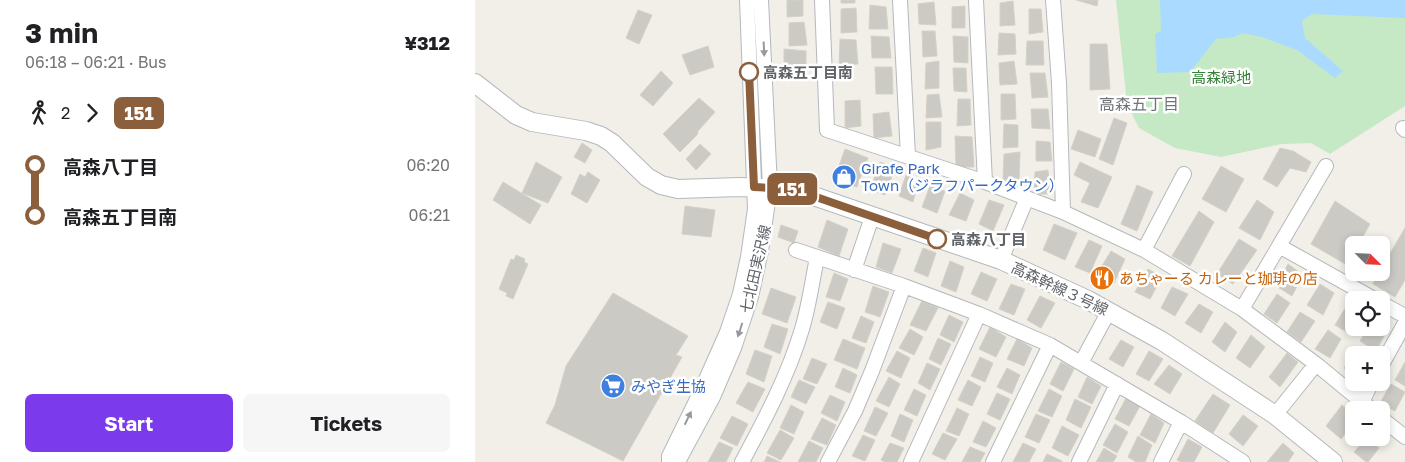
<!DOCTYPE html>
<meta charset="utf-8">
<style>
:root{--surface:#fff;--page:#f6f6f6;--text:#202124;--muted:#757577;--accent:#7c3aed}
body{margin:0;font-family:"Golos Text","Noto Sans JP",sans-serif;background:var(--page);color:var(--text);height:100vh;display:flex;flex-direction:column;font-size:19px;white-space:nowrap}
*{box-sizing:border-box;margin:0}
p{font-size:16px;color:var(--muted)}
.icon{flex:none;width:28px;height:28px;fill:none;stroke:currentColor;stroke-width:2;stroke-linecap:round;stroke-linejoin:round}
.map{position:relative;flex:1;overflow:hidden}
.side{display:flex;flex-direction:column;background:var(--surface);width:475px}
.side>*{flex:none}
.badge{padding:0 10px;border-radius:8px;font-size:18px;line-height:32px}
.needle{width:32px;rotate:114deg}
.tools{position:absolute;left:870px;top:236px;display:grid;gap:10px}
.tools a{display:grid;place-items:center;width:45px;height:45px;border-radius:8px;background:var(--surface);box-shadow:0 2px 8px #0003;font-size:25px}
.map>.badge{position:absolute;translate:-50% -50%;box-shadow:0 0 0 2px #fff}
.legs{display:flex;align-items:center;gap:8px;height:55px;padding:0 25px;font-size:16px}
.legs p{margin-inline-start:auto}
.head{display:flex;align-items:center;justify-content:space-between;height:85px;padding:0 25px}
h1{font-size:28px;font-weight:700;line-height:38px}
.action{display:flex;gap:10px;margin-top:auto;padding:10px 25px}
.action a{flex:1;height:58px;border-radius:8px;background:var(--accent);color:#fff;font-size:20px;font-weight:700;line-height:58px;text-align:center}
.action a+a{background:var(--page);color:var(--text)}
ul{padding:0 25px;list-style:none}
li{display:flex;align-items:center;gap:18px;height:50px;font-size:19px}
li i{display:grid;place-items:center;width:8px;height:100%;margin:0 6px;background:currentColor}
li i::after{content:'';width:12px;height:12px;margin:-6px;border:4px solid;border-radius:50%;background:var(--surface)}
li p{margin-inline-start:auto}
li:first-child i{background:linear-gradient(#0000 50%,currentColor 0)}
li:last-child i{background:linear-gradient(currentColor 50%,#0000 0)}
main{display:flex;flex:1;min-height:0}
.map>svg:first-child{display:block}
</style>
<main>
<section class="side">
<div class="head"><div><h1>3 min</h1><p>06:18 – 06:21 · Bus</p></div><b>¥312</b></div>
<div class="legs"><svg class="icon" aria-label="walk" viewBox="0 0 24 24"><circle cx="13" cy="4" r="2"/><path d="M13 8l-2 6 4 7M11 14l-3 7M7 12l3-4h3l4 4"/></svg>2<svg class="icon" aria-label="forward" viewBox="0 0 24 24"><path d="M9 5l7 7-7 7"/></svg><b class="badge" style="background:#8b5e3c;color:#fff">151</b></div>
<ul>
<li><i style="color:#8b5e3c"></i><b>高森八丁目</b><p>06:20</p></li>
<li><i style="color:#8b5e3c"></i><b>高森五丁目南</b><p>06:21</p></li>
</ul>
<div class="action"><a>Start</a><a>Tickets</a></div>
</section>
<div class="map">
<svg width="930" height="462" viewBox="0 0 930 462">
<rect width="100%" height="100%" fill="#f1efe8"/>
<!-- green -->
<path fill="#c5e8c5" d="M641 0H930V106L855 154 836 143 806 144 746 157 700 148 664 128 652 104Z"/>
<!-- water -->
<path fill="#aadaff" d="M685 0H930V18L837 14 827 21 830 38 868 71 860 78 822 50 787 37 767 33 760 37 741 39 715 72 682 73 680 34 686 31Z"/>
<!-- building -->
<path fill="#cccac5" stroke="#d6d1c6" d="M312 0H328V16L312 17Z
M366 0H380V3H366Z
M601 0H623L622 6Z
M538 1 540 25 525 26V3Z
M459 2 461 25 444 24 443 4Z
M395 5 411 7 413 29H394Z
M490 6V28H477V7Z
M381 8 382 32 366 33V9Z
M554 9H566L568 32 554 34Z
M163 10 177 15 164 44 151 38Z
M329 22 332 45 314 46V23Z
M447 31H460L462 56 448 57Z
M524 33 540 34 541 54 523 55Z
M396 36 414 37 416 58H397Z
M478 36 493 37V63L479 62Z
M365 39 381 40 383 64 364 65Z
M552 41H568L569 65H551Z
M615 44H632L635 89 615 90Z
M233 46 239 67 215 75 207 55Z
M309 49 331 51V71L309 72Z
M464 61V88L450 89 451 63Z
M539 61 542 84 525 85 524 63Z
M400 67H417L418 94H401Z
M478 68H491L492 92 479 91Z
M186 71 198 83 178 106 165 95Z
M555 73H570L573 97 557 98Z
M464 94 467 117 451 118 452 95Z
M526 94H540L541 119 526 120Z
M224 98 240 112 223 131 222 135 205 152 188 134Z
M483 99H495L496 125 482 126Z
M385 100 386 126 370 128V101Z
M556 109H573L575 129 557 128Z
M414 112 417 136 399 138 398 114Z
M639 118 652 123 638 165 624 159Z
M451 122H466V147L451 150Z
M529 124 543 125V147L528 148Z
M603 130 626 139 620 157 596 149Z
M480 136 497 137 499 167H481Z
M561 141 575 142 577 161H561Z
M107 143 117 150 110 163 99 157Z
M225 144 236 154 221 170 211 159Z
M805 148 818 151 836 162 831 172 815 168 802 187 788 179Z
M370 149 393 158 382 187 359 180Z
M545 152 544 181 528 180 529 154Z
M61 162 87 177 73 203 47 193Z
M405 162 420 168 410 195 395 190Z
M605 162 637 177 623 208 606 202 615 183 599 175Z
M746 166 769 179 751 212 727 199Z
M573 170 575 194H559L560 172Z
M113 172 125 180 112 203 96 194 105 174 110 177Z
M431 175 444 180 438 202 424 196Z
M28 182 66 205 55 224 18 200Z
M662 185 678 192 662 231 646 224Z
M455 186 470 191 462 213 447 207Z
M485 193 499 200 491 221 474 215Z
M514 200 529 205 518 231 504 224Z
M782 200 799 212 785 240 764 228Z
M860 201 895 224 883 245H879V254L872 265 836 244Z
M210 206 240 210 236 237 207 234Z
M724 211 739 222 715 266 697 256Z
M352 220 373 229 364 256 343 247Z
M579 224 602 233 590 260 568 250Z
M306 225 323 231 319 243 303 237Z
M930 228V280L920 297 898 284 904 272H906V269Z
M764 239 782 250 758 284 742 274Z
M614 240 627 246 615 273 600 267Z
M408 243 426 249 417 273 401 267Z
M448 248 461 253 453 277 439 271Z
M636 251 650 259 639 283 622 274Z
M41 255 50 259 49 262 53 264 38 299 31 296 32 293 24 289 36 259 39 260Z
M475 261 489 267 481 292 466 286Z
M813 264 828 275 817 296 801 286Z
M673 269 687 277 675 299 660 292Z
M506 272 522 279 512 301 496 294Z
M359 273 373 279 365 301 351 297Z
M536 284 550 289 539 315 524 309Z
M845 284 859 293 848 315 832 305Z
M398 286 414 292 405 317 390 312Z
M697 287 713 294 700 316 686 308Z
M296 288 321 297 312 323 287 314Z
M138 293 213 336 201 355 207 357 148 461 71 423 80 405 91 366Z
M802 294 815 303 802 323 789 314Z
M565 296 580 303 566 328 552 320Z
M447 301 463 308 451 331 435 325Z
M353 302 370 308 362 329 345 322Z
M874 302 879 305V326L875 334 860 325Z
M724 304 738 312 726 333 710 323Z
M825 312 840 321 826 342 812 332Z
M474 315 488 322 479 342 465 335Z
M386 316 399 322 391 343 377 338Z
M750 322 762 332 750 352 737 342Z
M297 324 313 329 305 354 289 347Z
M906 325 913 329 901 351 885 341 893 328H906Z
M515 327 531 337 521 357 504 349Z
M435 329 448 337 439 355 424 348Z
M853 330 866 339 855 358 840 349Z
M776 335 790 347 775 368 761 358Z
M463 338 476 344 466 365 454 359Z
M368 339 390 348 382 369 359 360Z
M542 339 557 348 549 366 532 359Z
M646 340 659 347 648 367 634 359Z
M881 348 892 355H879V375L869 368Z
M280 350 297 356 289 382 271 374Z
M422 351 435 358 426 378 411 371Z
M674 351 688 359 674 381 661 374Z
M812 353 823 362 805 387 794 377Z
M505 357 518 363 510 382 496 376Z
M337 358 352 364 342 384 328 379Z
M586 362 599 369 588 391 575 384Z
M930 362V386L920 380Z
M452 363 465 369 455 390 443 383Z
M694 365 707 374 695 394 679 384Z
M368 368 382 375 375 393 360 387Z
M532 368 545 375 537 394 522 387Z
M414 377 425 384 414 407 401 401Z
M612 377 626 386 617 404 603 397Z
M324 380 340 387 331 404 316 397Z
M493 380 506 387 497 406 483 400Z
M273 382 290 389 278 412 261 403Z
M916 384 930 392 920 411 905 403Z
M439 389 451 395 442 416 429 410Z
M574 389 587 396 577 417 563 411Z
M522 393 535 399 525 420 512 414Z
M738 394 755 405 738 433 720 421Z
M355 395 370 402 362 421 346 413Z
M651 398 665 406 654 426 640 419Z
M600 399 616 407 606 428 591 420Z
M316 405 329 412 319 434 305 428Z
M867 405 879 415V423L866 439 851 426Z
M400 407 413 413 401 436 389 431Z
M482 408 494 414 484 436 471 431Z
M425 414 438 420 429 442 416 436Z
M561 414 575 420 564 443 550 437Z
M676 414 689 423 680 443 665 435Z
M768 415 783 426 768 446 754 434Z
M257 416 273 424 262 446 245 438Z
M347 418 361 425 352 445 336 439Z
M508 421 521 428 511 447 498 442Z
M640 424 653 432 642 453 628 445Z
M587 426 604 435 593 456 577 448Z
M305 430 319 438 306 460 292 453Z
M468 433 482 439 470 460 457 454Z
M388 435 400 440 390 461 377 456Z
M663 436 677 445 670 462H661L653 457Z
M892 438 904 448 893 462H891L879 452Z
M713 439 727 447 719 462H706L702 460Z
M334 441 348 448 341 462H323Z
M244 442 258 448 251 462H233Z
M415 443 429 448 422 462H410L406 460Z
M548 443 561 449 554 462H538Z
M808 443 819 453 813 462H792Z
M495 447 510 453 505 462H487Z
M629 448 642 456 638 462H621Z
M572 454 587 461V462H568Z
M292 456 305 462H289Z"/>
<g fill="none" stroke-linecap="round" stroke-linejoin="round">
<defs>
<path id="minor" d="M347 0 352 130 510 182 588 212 669 250 767 309 841 364 897 410
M425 0 433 156
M501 0 510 182
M578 0 584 83 588 212
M928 128 930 130
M804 246 901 300
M321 250 429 286 504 314 575 345 706 422 768 462
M669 250 709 174
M526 260 552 198
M379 270 397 217
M906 303 930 316
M767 309 851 166
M606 363 634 311
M906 366 930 323
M887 402 897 382
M800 415 841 364
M906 418 930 437
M194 462V456L225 393 252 332 265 294 273 257 280 209 272 0
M200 462 205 458 238 397 259 348 276 297 286 251 295 187 286 0
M267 462C290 419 313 376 327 329 334 306 337 282 342 258
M353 462 380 411 397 371 429 286
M436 462 504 314
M518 462 575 345
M604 462 642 384
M686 462 706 422"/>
<path id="tertiary" d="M0 83 41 115 57 122 111 131 126 136 137 143 172 177 186 185 203 189 264 187 318 189 526 260 613 300 687 341 800 415 858 462"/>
</defs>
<!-- minor casing -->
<use href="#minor" stroke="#b5b8bc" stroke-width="16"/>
<!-- tertiary casing -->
<use href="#tertiary" stroke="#b5b8bc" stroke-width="20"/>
<!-- minor -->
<use href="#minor" stroke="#fff" stroke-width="14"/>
<!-- tertiary -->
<use href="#tertiary" stroke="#fff" stroke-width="18"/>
</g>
<!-- one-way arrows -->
<defs><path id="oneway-solid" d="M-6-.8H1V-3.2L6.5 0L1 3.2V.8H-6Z" transform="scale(1.25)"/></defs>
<g fill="#979a9d">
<use href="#oneway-solid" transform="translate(289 49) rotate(87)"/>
<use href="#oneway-solid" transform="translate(265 330) rotate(108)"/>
<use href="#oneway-solid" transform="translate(213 418) rotate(-64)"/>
</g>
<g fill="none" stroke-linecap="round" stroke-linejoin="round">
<defs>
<path id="line-1" d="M274 72 279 187 318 189 462 239"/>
</defs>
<!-- line-1 casing -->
<use href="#line-1" stroke="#fff" stroke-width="11"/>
<!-- line-1 -->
<use href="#line-1" stroke="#8b5e3c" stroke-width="8"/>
</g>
<!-- icons -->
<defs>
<symbol id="shop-disc" viewBox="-11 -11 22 22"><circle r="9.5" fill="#3f7fe0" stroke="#fff"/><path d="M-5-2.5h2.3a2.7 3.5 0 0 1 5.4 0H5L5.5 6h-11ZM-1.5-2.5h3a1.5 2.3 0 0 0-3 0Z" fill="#fff"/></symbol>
<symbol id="restaurant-disc" viewBox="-11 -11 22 22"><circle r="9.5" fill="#e8710a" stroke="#fff"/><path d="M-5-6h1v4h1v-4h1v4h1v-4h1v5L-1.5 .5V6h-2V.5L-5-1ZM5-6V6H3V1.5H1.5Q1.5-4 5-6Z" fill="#fff"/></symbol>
<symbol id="supermarket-disc" viewBox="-11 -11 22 22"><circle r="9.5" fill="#3f7fe0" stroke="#fff"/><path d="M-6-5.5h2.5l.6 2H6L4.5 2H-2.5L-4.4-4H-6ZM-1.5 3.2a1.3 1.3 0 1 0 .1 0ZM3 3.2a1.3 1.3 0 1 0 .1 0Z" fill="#fff"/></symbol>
</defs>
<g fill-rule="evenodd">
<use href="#shop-disc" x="355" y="163" width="28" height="28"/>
<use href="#restaurant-disc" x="613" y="264" width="28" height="28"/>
<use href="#supermarket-disc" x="124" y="372" width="28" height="28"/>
</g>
<!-- markers -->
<g fill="#fff" stroke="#8b5e3c" stroke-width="2.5">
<circle cx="274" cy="72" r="9"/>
<circle cx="462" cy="239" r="9"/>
</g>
<g text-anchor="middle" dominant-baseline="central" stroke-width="5" stroke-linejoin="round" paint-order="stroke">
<!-- stop labels -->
<g font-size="15" font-weight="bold" fill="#5f6368" stroke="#fff" text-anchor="start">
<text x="288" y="72">高森五丁目南</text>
<text x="476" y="239">高森八丁目</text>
</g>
<!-- park labels -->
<g font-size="15" fill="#348238" stroke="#fff">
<text x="746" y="77">高森緑地</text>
</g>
<!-- shop labels -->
<g font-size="15" fill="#366cbe" stroke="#fff" text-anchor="start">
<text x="386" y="168">Girafe Park<tspan x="386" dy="17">Town（ジラフパークタウン）</tspan></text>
<text x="156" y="386">みやぎ生協</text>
</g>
<!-- street labels -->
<g font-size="15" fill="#5f6368" stroke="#fff">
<text transform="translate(280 269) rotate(-77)">七北田実沢線</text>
<text transform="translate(585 288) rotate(25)">高森幹線３号線</text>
</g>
<!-- food labels -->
<g font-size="15" fill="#c56008" stroke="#fff" text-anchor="start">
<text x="644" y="278">あちゃーる カレーと珈琲の店</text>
</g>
<!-- neighbourhood labels -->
<g font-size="16" fill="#70757a" stroke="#fff">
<text x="664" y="104">高森五丁目</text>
</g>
</g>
</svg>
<div class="tools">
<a><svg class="needle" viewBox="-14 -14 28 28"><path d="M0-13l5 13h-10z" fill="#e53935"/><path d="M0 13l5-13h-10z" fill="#757577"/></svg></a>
<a><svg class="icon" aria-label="locate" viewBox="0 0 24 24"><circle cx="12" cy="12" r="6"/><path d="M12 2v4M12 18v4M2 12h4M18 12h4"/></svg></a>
<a>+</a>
<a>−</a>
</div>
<b class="badge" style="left:317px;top:189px;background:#8b5e3c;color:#fff">151</b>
</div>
</main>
